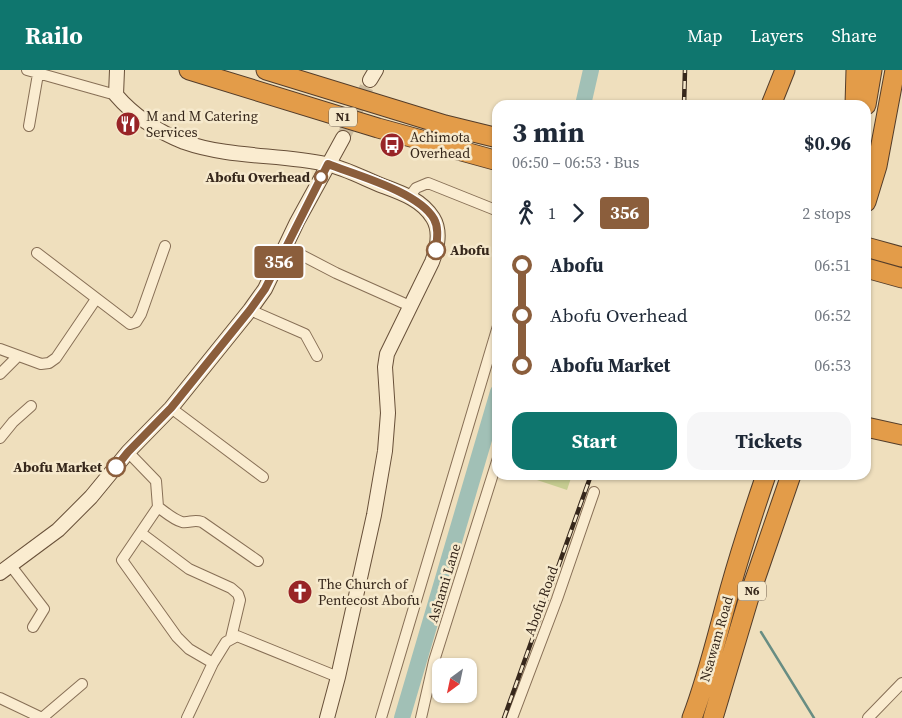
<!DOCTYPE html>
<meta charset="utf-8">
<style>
:root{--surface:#fff;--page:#f6f6f7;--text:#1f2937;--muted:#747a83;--accent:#0f766e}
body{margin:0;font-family:"Source Serif 4",serif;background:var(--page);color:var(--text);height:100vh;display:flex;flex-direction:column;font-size:19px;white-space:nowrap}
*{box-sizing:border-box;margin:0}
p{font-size:16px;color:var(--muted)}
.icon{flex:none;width:28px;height:28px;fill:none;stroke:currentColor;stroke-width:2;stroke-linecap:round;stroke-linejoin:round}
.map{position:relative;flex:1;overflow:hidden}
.details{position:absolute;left:492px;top:30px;width:379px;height:380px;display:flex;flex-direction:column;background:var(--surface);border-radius:15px;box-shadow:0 1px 4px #0004}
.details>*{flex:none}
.badge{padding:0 10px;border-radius:4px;font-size:18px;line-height:32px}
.needle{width:32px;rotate:213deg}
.controls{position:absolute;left:432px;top:588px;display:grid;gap:10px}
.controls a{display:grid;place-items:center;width:45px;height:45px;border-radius:10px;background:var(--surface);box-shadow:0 1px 4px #0004;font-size:25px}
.map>.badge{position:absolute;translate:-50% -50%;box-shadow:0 0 0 2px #fff}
.legs{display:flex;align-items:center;gap:8px;height:55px;padding:0 20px;font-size:16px}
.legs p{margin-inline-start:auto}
.head{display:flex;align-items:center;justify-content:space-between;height:85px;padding:0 20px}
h1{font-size:28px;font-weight:700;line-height:38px}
.primary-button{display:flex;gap:10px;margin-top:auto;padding:10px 20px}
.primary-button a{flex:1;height:58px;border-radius:15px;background:var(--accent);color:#fff;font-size:20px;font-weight:700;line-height:58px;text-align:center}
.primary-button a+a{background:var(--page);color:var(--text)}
ul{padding:0 20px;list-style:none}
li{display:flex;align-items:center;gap:18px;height:50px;font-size:19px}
li i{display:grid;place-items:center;width:8px;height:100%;margin:0 6px;background:currentColor}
li i::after{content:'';width:12px;height:12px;margin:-6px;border:4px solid;border-radius:50%;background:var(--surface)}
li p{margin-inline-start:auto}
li:first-child i{background:linear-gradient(#0000 50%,currentColor 0)}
li:last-child i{background:linear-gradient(currentColor 50%,#0000 0)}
header{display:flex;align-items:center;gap:30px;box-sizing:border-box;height:70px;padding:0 25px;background:var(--accent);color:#fff}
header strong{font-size:24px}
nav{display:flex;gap:28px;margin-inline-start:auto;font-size:18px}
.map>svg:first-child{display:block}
</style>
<header>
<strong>Railo</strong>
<nav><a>Map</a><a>Layers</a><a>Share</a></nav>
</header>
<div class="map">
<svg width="902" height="648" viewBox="0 0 902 648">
<rect width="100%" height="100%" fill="#efdfbd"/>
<!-- green -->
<path fill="#c7cd91" d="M522 405H572L567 420Z"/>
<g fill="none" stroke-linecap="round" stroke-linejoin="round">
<!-- stream -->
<path stroke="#688d83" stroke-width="2.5" d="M761 562 814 648"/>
<!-- river -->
<path stroke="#a1c0b6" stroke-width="16" d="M583 35 591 0
M402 648 498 322"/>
<!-- secondary-tunnel -->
<path stroke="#caba9d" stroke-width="14" stroke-dasharray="14 7" stroke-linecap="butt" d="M343 68 370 10"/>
<defs>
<path id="street" d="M27 0 116 25
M29 56 38 4
M410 126 416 118 428 113 498 141
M286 177 336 203 410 236
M37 183 130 254 136 252 141 244 165 176
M250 240 305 264 317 286
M0 279 41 294 49 293 56 288 96 229
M0 304 18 286
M171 338 263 407
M0 368 13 352 31 336
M128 382 156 411 158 437 122 490 177 567 189 579 213 593
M158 437C165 442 174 450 182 452 190 453 194 449 202 452L258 491
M141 463 189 499 231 518 238 524 240 530 231 568
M11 496 44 539 33 557
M0 628 42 648
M42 648 82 614
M187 648 213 593 226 572 237 566 338 607
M381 648 498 256
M421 648 434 591 498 388
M512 648 557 529 594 422
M868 648 902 613"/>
<path id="secondary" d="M117 0 116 25C134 46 159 62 184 72 229 88 280 84 326 94 345 98 365 109 383 116 402 123 422 130 433 148 441 161 437 179 432 192L387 284 385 297 388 343 385 381 374 445 338 607 327 648
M370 10 376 0
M0 503 58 460 91 427 128 382 171 338 250 240 265 219 297 152 343 68"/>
<path id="highway" d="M189 0 378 58 498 91
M266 0 445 55 498 68
M771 35 785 0
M855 35 856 0
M866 35 872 0
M866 132 877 96 895 0
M866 177 902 187
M866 198 902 208
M866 357 902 365
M692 648C708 606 718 562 730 519 741 480 753 443 766 405
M713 648 750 524 791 405"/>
</defs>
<!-- street casing -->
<use href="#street" stroke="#876f56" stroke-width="12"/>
<!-- secondary casing -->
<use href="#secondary" stroke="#685039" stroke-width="16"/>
<!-- highway casing -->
<use href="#highway" stroke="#543d2a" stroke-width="21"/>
<!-- street -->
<use href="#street" stroke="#faecd0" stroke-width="10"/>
<!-- secondary -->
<use href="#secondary" stroke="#faecd0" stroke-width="14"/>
<!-- highway -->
<use href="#highway" stroke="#e39c49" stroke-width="19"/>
<defs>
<path id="rail" d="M684 35 685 0
M504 648 591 405"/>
</defs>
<!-- rail casing -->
<use href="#rail" stroke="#36271b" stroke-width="4.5"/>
<!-- rail -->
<use href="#rail" stroke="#f6e9cc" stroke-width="2.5" stroke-dasharray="8" stroke-linecap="butt"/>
</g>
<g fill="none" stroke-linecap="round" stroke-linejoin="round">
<defs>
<path id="line-1" d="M116 397 128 382 171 338 250 240 265 219 328 94C356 105 419 122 434 149 439 158 437 169 436 180"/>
</defs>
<!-- line-1 casing -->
<use href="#line-1" stroke="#fff" stroke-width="11"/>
<!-- line-1 -->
<use href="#line-1" stroke="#8b5e3c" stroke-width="8"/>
</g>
<!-- icons -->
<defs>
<symbol id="restaurant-disc" viewBox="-11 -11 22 22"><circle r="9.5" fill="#982427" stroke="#f6e9cc"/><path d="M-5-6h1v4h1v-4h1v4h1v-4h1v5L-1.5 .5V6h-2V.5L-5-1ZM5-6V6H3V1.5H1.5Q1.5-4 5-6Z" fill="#fff"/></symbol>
<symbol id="bus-disc" viewBox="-11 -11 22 22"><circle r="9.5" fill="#982427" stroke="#f6e9cc"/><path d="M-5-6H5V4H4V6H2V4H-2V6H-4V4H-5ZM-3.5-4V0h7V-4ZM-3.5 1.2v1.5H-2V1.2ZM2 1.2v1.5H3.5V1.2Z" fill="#fff"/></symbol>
<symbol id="church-disc" viewBox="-11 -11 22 22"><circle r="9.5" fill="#982427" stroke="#f6e9cc"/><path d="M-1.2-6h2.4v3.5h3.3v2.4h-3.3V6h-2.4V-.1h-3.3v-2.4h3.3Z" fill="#fff"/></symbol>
</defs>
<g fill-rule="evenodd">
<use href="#restaurant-disc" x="114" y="40" width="28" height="28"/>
<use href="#bus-disc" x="378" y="61" width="28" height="28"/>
<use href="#church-disc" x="286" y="508" width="28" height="28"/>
</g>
<!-- markers -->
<g fill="#fff" stroke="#8b5e3c" stroke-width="2.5">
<circle cx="321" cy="107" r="6"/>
<circle cx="436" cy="180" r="9"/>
<circle cx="116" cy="397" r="9"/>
</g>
<g text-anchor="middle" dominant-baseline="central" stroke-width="5" stroke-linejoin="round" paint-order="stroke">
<!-- shield labels -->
<g fill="#f6e9cc" stroke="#706150" stroke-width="1">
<rect x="329" y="37.5" width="28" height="19" rx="4"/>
<rect x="738" y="511.5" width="28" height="19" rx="4"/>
</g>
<g font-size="12" font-weight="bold" fill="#36271b">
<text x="343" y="47">N1</text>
<text x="752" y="521">N6</text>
</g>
<!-- poi labels -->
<g font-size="14" fill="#36271b" stroke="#f6e9cc" text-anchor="start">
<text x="146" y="46">M and M Catering<tspan x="146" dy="16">Services</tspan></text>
<text x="410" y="67">Achimota<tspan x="410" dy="16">Overhead</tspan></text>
<text x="318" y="514">The Church of<tspan x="318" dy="16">Pentecost Abofu</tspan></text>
</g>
<!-- stop labels -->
<g font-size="14" font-weight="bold" fill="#36271b" stroke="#f6e9cc" text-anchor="end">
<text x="310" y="107">Abofu Overhead</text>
<text x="450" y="180" text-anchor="start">Abofu</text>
<text x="102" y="397">Abofu Market</text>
</g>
<!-- street labels -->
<g font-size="14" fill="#36271b" stroke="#f6e9cc">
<text transform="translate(444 513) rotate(-73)">Ashami Lane</text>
<text transform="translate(541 531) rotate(-70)">Abofu Road</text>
<text transform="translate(716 569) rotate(-74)">Nsawam Road</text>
</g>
</g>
</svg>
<div class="controls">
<a><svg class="needle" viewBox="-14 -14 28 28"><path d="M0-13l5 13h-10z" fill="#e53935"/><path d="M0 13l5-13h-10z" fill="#747a83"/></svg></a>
</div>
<b class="badge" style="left:279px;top:192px;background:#8b5e3c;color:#fff">356</b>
<section class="details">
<div class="head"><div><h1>3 min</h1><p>06:50 – 06:53 · Bus</p></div><b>$0.96</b></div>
<div class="legs"><svg class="icon" aria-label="walk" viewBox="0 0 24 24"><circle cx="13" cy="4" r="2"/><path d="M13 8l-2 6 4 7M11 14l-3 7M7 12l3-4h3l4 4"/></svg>1<svg class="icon" aria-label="forward" viewBox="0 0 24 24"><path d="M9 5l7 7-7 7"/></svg><b class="badge" style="background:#8b5e3c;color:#fff">356</b><p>2 stops</p></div>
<ul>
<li><i style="color:#8b5e3c"></i><b>Abofu</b><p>06:51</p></li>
<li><i style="color:#8b5e3c"></i><span>Abofu Overhead</span><p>06:52</p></li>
<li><i style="color:#8b5e3c"></i><b>Abofu Market</b><p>06:53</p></li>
</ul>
<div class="primary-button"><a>Start</a><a>Tickets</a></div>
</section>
</div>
